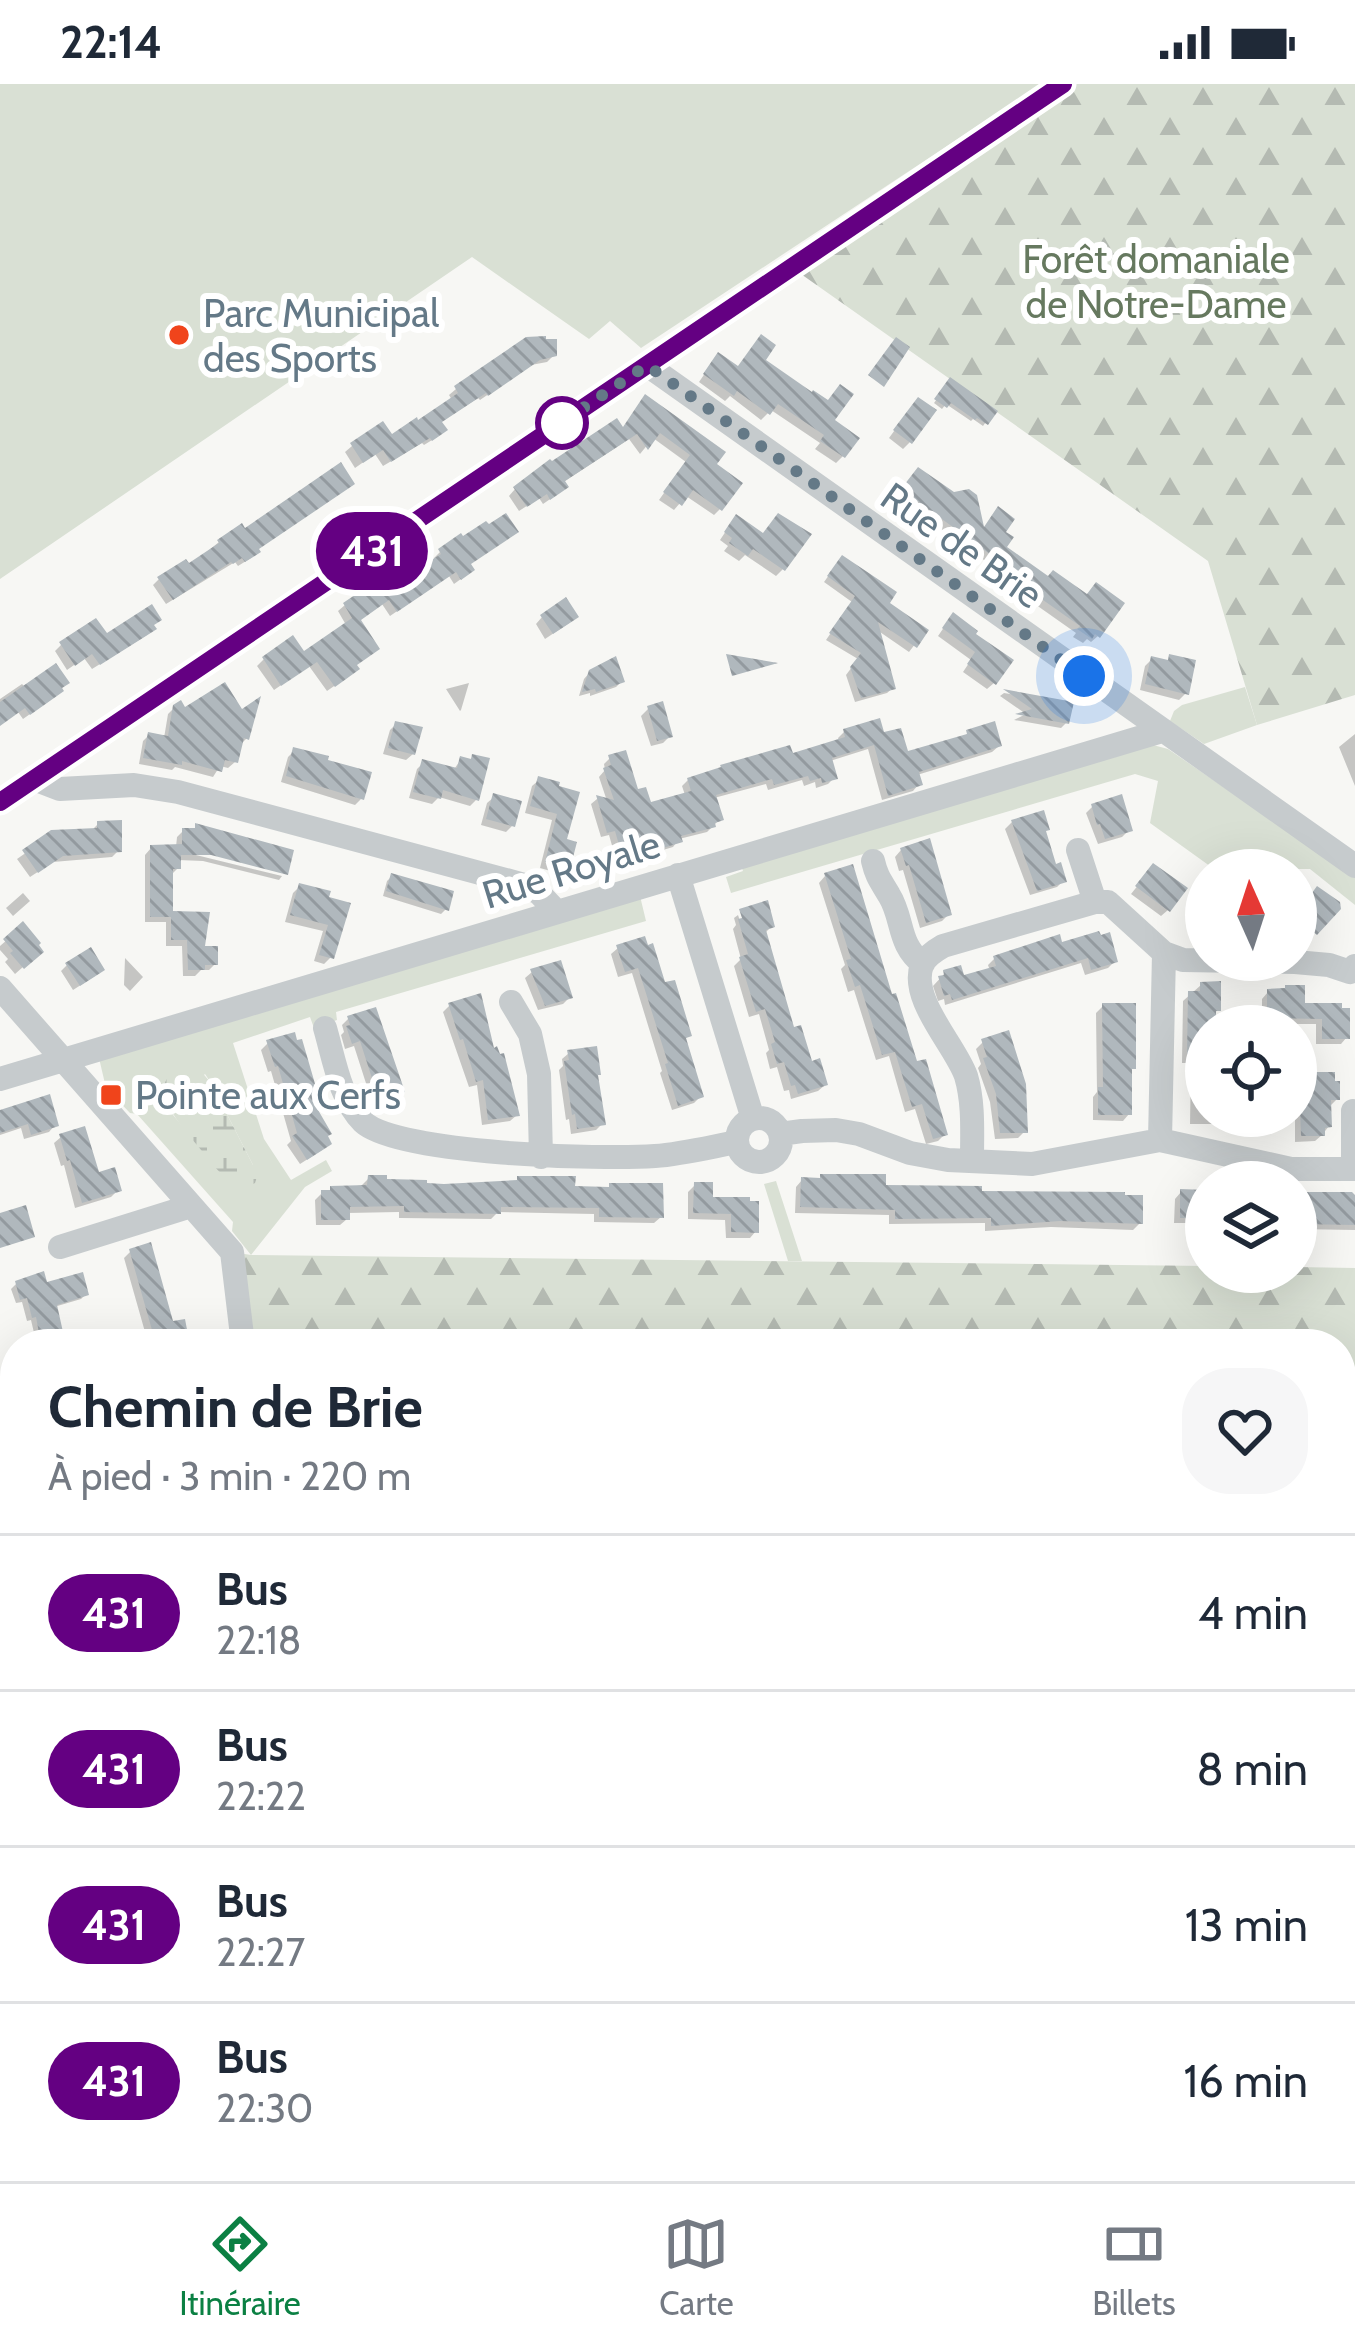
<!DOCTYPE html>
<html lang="fr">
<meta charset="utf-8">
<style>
:root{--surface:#fff;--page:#f6f6f7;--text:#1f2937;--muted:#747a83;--line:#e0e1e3;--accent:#0b8043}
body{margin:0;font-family:Cabin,sans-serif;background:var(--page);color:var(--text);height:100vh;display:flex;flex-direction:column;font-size:45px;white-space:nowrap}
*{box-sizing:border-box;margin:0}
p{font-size:39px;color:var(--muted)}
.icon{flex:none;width:66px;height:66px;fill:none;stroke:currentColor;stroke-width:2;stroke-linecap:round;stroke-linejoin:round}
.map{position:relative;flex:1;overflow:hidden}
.details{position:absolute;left:0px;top:1245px;width:1356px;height:852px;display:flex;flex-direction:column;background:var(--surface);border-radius:48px 48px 0 0;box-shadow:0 12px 48px #0002}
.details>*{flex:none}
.badge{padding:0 24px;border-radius:39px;font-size:42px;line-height:78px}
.needle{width:78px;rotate:357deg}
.tools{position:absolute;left:1185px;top:765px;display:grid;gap:24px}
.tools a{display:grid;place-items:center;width:132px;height:132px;border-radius:50%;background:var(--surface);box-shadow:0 12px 48px #0002;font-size:60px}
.you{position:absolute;width:60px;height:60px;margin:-30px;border:9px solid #fff;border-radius:50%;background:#1a73e8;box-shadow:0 0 0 18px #1a73e833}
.map>.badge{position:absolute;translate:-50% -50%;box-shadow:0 0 0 6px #fff}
.round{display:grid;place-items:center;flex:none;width:126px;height:126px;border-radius:48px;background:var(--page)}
.summary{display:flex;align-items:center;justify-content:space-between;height:204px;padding:0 48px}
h1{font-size:57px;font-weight:700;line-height:90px}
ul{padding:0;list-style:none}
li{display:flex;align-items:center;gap:36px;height:156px;padding:0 48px;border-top:3px solid var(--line)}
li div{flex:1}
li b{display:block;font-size:45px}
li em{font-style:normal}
li .badge{min-width:132px;font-weight:700;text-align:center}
.status{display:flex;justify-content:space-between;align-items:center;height:84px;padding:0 60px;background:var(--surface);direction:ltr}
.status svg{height:33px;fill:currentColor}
.dock{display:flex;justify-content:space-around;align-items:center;height:168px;border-top:3px solid var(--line);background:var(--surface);font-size:33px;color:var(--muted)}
.dock a{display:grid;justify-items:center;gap:6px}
.dock .current{color:var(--accent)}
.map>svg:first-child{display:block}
</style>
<div class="status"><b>22:14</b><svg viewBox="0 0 49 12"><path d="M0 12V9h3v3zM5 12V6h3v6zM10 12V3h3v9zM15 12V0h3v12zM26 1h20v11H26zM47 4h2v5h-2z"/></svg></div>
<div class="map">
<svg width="1355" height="2097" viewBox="0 0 1355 2097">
<defs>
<pattern id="forest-firs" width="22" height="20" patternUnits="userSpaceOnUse" patternTransform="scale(3)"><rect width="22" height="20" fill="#d9e0d4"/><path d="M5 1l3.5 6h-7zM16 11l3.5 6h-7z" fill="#b4bab2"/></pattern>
<pattern id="wetland-marsh" width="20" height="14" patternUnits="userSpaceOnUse" patternTransform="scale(3)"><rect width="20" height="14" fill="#d9e0d4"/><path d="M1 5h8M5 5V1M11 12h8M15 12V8" fill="none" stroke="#b4bab2"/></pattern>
<pattern id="building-back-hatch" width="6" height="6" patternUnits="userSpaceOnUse" patternTransform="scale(3)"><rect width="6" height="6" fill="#b0b8bd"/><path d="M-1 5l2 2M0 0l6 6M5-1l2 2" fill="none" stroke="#939a9f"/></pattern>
</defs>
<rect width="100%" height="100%" fill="#f7f7f4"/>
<!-- green -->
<path fill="#d9e0d4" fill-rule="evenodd" d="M0 0H1041L641 264 610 237 589 255 472 173 0 495Z
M1245 603 1257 641 1204 660 1170 637 1174 627 1182 621Z
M1153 661 1168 665 1355 793V821L1310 785H1214L1150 739 1158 697 1135 690 731 809 726 793 743 787 741 781Z
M640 812 646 837 336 928 337 936 314 944 310 933 233 959 264 1055 291 1096 326 1076 332 1087 305 1103 251 1171 232 1147 233 1138 137 1030 130 1029 106 1004 99 974ZM205 990 211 999 253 1081 221 1089 169 1026Z
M776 1097 802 1177H788L764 1100Z"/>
<!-- forest -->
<path fill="url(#forest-firs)" d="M1063 0H1355V611L1257 641 1208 477 791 183Z
M232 1168 251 1171 1206 1182V1188H1296V1183L1355 1184V2097H940L938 2082H1341V1260H243Z"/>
<!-- wetland -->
<path fill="url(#wetland-marsh)" d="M200 986 211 999 253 1081 257 1093 255 1099C246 1103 247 1105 237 1101 220 1093 209 1075 197 1061 175 1037 134 983 200 986Z"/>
<!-- shadow -->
<path fill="#0003" d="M527 256 554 271 547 278 531 281 480 316 478 314 439 339 437 353 424 361 422 359 383 382 375 370 355 384 345 368 352 362 391 354 452 316 449 311 456 305Z
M761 277 831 337 843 372 836 379 815 365 820 359 771 326 761 336 730 312 725 317 699 298 712 279 737 285Z
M950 297 994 327 983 342 973 335 971 337 946 320 942 325 934 319Z
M639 320 713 381 720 425 714 431 686 412 674 426 659 416 686 378 653 354 640 370 629 355 562 399 559 409 543 420 539 414 519 427 509 412 515 405 622 346Z
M911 324 910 358 903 365 889 354Z
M912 393 982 447 1002 449 1003 463 1048 495 1098 552 1091 558 1087 555 1083 559 1073 553 1076 549 1002 497 1006 492 897 413Z
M730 441 783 485 776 492 745 471 739 477 724 467 728 462 720 456Z
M245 448 257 466 251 474 238 482 235 478 166 520 153 501 159 495 188 483 219 458Z
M440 468 468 481 465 492 454 500 449 492 390 532 382 520 358 537 354 582 350 591 327 607 309 582 274 606 257 582 264 575 303 571 346 541 338 527 345 521 410 493 436 477 434 474Z
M837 480 886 520 925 547 909 568 877 546 893 604 887 609 855 618 846 591 858 575 826 556 852 518 824 498Z
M542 533 569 539 545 555 536 540Z
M947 539 972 551 994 599 987 605 963 588 971 576 938 552Z
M152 543 147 551 92 585 84 574 67 586 55 567 61 561Z
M1170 574 1186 609 1179 616 1140 606 1145 582 1152 575 1166 578Z
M590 588 622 597 616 603 590 612V609L579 612 584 595Z
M469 599 461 626 460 627 446 605Z
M22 600 25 603 59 605 54 613 23 635 18 628 0 640V615Z
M1004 609 1070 620 1066 639 1061 644 1014 636 1026 630 1000 612Z
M175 623 247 654 239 662 235 678 228 684 220 682 213 693 175 683 172 686 139 680 143 657 149 651 164 654 168 630Z
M648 625 670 652 663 659 651 662 641 632Z
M396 640 413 670 406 676 383 670 390 646Z
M844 648 882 652 906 671 962 655 968 649 999 662 992 668 917 691 919 700 913 707 882 716 868 665 830 677 834 694 828 700 816 704 815 698 804 702 802 696 768 706 766 700 714 714 720 735 707 748 679 755 673 763 633 775 629 760 613 765 609 751 601 753 591 720 597 715 607 717 599 693 605 686 604 680 610 674 649 722 685 711 682 702 688 696 791 673 839 658 838 654Z
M1355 650V702L1339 663Z
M294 667 361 715 355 721 281 698 288 673Z
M473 673 476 716 470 722 439 713 432 720 409 714 417 685 423 679 453 687 461 675 468 677Z
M539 696 556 700 567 783 561 790 540 784 552 736 525 729 532 702Z
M494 713 512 742 506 748 481 741 487 719Z
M1093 722 1129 746 1122 753 1098 760 1086 729Z
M1012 738 1043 748 1054 783 1063 797 1057 803 1030 811 1005 745Z
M98 740 119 766 112 773 53 778 30 793 17 775 54 749 91 747Z
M196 743V771L282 792 279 796 203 777 178 776V784L170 792V830L215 880 209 886H201L195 892H183L182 862H166V838H145V771L151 764 176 763 177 753 183 747H192Z
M901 766 949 830 942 837 920 844 903 786 899 787 895 773Z
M1147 790 1168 826 1161 832 1131 810Z
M392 792 446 825 441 830 383 812 387 797Z
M825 792 945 1050 938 1057 926 1060 915 1025 905 1028 889 972 876 976 854 906 848 908 841 885 845 881 819 799Z
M300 802 325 815 347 821 331 873 324 880 314 877 323 847 285 838 293 809Z
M23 809 30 817 13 832 6 824Z
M1204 814H1206V854L1201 853V849L1192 847 1198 820Z
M738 831 744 849 772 842 764 850 792 947 810 981 825 1001 818 1007 791 1015 789 1006 784 1007 777 983 770 985 766 969 769 966 759 930 749 933 734 882 741 875 733 845 736 841 734 834Z
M1296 832 1319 843 1308 856 1296 846Z
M23 842 40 868 15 890 5 878 8 875 0 866V862Z
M1060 862 1115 877 1108 884 1085 891 1081 879 945 921 944 915 938 917 933 902 945 889 962 895 990 887 988 881 995 874Z
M618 864 663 902 689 951 684 956 701 1012 694 1019 672 1026 660 989 662 987 632 889 618 893 611 870Z
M125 874 143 893 130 907 124 901Z
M67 881 95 892 73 906 61 887Z
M532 888 570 913 563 920 538 926 525 894Z
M1201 901 1218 926 1213 930V942H1206V1032H1221L1214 1040H1190L1191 979H1182L1183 917Z
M1268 908 1302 922 1339 927 1347 953 1341 960H1316V940H1262V915Z
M450 921 491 967 517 1031 510 1037 482 1041 477 1001 469 1003 443 928Z
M1103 922 1129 1030 1123 1037 1093 1036V1013L1097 1008 1096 929Z
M349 934 402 1007 395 1014 373 1021 354 962 345 965 341 951 344 948 342 941Z
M983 958 1025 1047 1018 1054 995 1055 990 1018 978 984 981 980 976 965Z
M268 959 311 1021 322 1066 300 1080 287 1061 291 1057 271 987 268 988 261 966Z
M569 969 595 992 602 1040 596 1046 571 1050 569 1035 566 1036 559 986 563 982 562 975Z
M1306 991 1337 1015 1330 1022 1329 1042 1322 1051 1315 1057 1295 1058V1033L1300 1028 1299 997Z
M0 1029 55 1041 49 1048 24 1055 21 1044 0 1051Z
M61 1053 97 1092 118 1106 111 1113 75 1124 64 1081 61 1082 54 1059Z
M369 1094 424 1102 606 1106 610 1102 661 1133 654 1139 594 1138V1130L498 1128 491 1135 399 1134V1128L347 1129V1135L340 1141H316L315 1116 322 1109 362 1101Z
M802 1096 979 1110 1140 1139 1133 1146 1051 1143 985 1147V1139L889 1140V1131L795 1129 796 1103Z
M695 1101 710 1116H747L756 1147 750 1154H726L725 1136 688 1135V1108Z
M1181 1108 1206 1109V1139H1174L1175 1115Z
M1296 1113 1355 1114V1146L1296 1145Z
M131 1167 171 1240 185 1255 180 1260H144L147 1255 124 1174Z
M17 1199 45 1202 86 1210 81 1215 54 1223 60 1247 55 1252 41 1256V1251L35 1253 31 1236 27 1237 22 1218 16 1219 11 1205Z
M15 1304V1331L10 1332 6 1311Z
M15 1437V1461L0 1464V1440Z
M15 1543V1578L8 1579 7 1572 0 1573V1547Z
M8 1678 9 1684 15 1682V1704L0 1707V1679Z
M9 1810H15V1863L13 1849H6L2 1817Z
M177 2082H219L215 2086 178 2090Z
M254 2082H287L288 2097H255Z
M364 2082H396L398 2097H365Z
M438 2082H466L454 2095Z
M587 2082H619L605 2097Z
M760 2082H788L776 2097H764L754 2089Z
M851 2082H896L891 2087 889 2085 879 2097H853L844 2090Z"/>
<!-- building -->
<path fill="url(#building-back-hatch)" d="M761 250 776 261 766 276 812 308 813 306 828 316 840 300 854 310 835 336 860 354 845 374 820 357 824 351 778 320 770 331 737 307 734 312 703 290 718 268 738 282Z
M546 252V255H557V272L540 276 488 312 486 309 442 338 448 346 432 357 430 354 391 378 383 366 363 379 350 359 383 337 392 350 417 333 418 336 458 309 454 302 526 253Z
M896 253 910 263 884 303 868 291Z
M950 293 998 327 988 341 977 334 975 336 951 319 947 324 934 315Z
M645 310 726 368 717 380 743 399 722 427 693 406 682 422 663 408 690 371 660 349 648 366 637 350 565 397 569 403 550 416 547 410 527 423 513 403 550 375 552 377 617 334 623 343Z
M918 313 937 326 912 360 893 346Z
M341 378 355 400 259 465 261 468 245 478 242 474 233 480 231 478 173 516 157 493 186 475 189 479 219 459 217 456 242 439 245 444Z
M918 383 954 408 969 405 977 411 984 443 998 422 1015 435 1006 448 1014 453 1007 463 1048 492 1053 486 1087 510 1096 498 1125 519 1100 554 1095 550 1092 555 1077 545 1080 542 1006 490 1010 485 901 405Z
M506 429 519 448 471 480 475 486 461 496 456 488 397 528 389 516 361 536 380 565 357 581 360 585 335 603 317 578 281 602 262 573 293 551 304 567 352 534 343 519 404 478 411 489 441 470 438 465 461 449 463 452 486 437 489 440Z
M778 429 812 450 785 487 753 465 748 472 729 459 732 454 724 448 736 430 763 449Z
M842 471 897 508 890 519 929 546 917 564 878 538 896 605 861 614 850 583 861 569 829 549 855 512 827 492Z
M566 513 579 533 553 550 540 531Z
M152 520 162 536 154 541 157 545 100 581 92 570 75 582 59 558 96 534 107 549Z
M953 528 978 547 976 550 1014 576 996 601 967 580 975 568 942 544Z
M726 570 778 579 732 592Z
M1169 570 1196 576 1189 611 1145 600 1151 572 1168 576Z
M616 572 625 598 596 608 595 605 582 608 589 586Z
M56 579 70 599 62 604 64 607 30 631 25 624 0 642V618Z
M225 598 242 625 261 612 249 656 244 654 238 679 225 676 222 688 182 677V681L143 674 148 648 168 652 173 621 181 616 185 623Z
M1003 605 1074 618 1069 640 1015 630 1032 625Z
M663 617 673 653 657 657 647 622Z
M880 634 884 648 901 644 908 667 967 650 966 646 995 637 1002 662 919 688 923 701 888 712 874 661 832 674 838 695 822 699 821 694 810 697 808 692 774 701 772 695 716 711 724 736 715 739 716 743 681 752 683 758 639 771 635 756 619 761 615 747 607 749 596 711 614 716 603 684 611 681 608 671 626 666 638 705 646 703 651 718 691 707 687 694 721 683 720 681 790 661 793 669 845 653 843 645Z
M395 637 423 643 415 671 388 664Z
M293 663 329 672 328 676 372 688 364 716 286 692Z
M472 670 490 674 479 717 443 706 441 715 413 708 422 675 457 684 460 672 471 675Z
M538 692 560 698 559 702 580 708 567 755 577 758 570 785 545 778 557 730 530 722Z
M493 709 522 717 515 743 486 735Z
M1122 710 1133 747 1105 755 1100 740 1097 741 1091 720Z
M1044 726 1050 746 1046 747 1056 780 1061 778 1067 798 1037 807 1011 736Z
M122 736V768L63 772 38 789 22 766 51 746 97 744V737Z
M195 739 294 766 288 791 211 771H181V785H173V827L210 828 205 862H218V881H205V886H188L187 856H171V833H150V761L182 760V744H195Z
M930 754 952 831 926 839 909 781 906 782 900 764Z
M1153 779 1188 804 1170 828 1135 802Z
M853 780 892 910 896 909 917 977 926 975 948 1051 933 1055 922 1020 912 1023 895 968 882 971 860 901 855 903 846 876 851 875 824 789Z
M391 789 454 807 449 827 386 807Z
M299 799 331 807 329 813 351 819 334 875 319 871 328 841 290 831Z
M1317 802 1340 818 1341 825 1317 851 1296 835V831Z
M768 816 775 843 766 846 794 943 801 941 812 977 820 974 828 1001 798 1010 795 1001 791 1002 784 978 777 980 771 960 775 958 765 925 756 928 739 873 748 870 738 835 742 834 739 825Z
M23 837 41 859 39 861 44 868 24 885 10 869 13 867 3 855Z
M1099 847 1101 851 1110 848 1118 878 1091 886 1088 874 952 916 950 910 944 912 938 892 944 891 943 886 961 881 964 891 996 882 993 872 1060 850 1062 858Z
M645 852 648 861 653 859 665 898 675 896 692 952 686 954 704 1013 678 1022 665 980 668 979 638 884 625 888 616 861Z
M91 863 105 886 80 902 65 879Z
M561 876 573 914 545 922 530 885Z
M1221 897V927H1216V942H1206V973H1187L1188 907H1200V898Z
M1285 901H1305V919H1342V924H1350V955H1322V935L1267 934V905L1285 904Z
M481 909 494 964 497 962 500 970 504 969 520 1032 488 1036 483 996 476 998 463 955 460 956 448 919Z
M1102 919H1136V985H1132V1031H1098V1003H1103Z
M376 923 405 1008 379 1016 360 957 352 960 346 942 350 941 347 932Z
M1009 946 1026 1000 1028 1049H1000L996 1010 983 974 987 973 981 955Z
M295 948 297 956 302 955 320 1017 314 1019 332 1050 328 1052 332 1060 307 1076 292 1052 297 1049 278 982 275 983 266 956Z
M597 962 601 991H598L606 1041 577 1045 575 1030 572 1031 564 977 569 976 567 966Z
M1305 988H1335V997H1340V1016H1331L1332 1043 1325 1044V1052H1301L1300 1024H1305Z
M50 1010 59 1042 31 1051 28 1040 0 1049V1026Z
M85 1042 99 1088 115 1083 122 1107 82 1119 70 1076 67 1077 59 1050Z
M820 1090H886V1101L982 1102V1107L1125 1108V1111H1143V1140L1060 1137 991 1142V1134L895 1135V1126L800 1123 801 1093 820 1094Z
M368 1091H387V1095L427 1096V1099L444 1100 517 1096V1092H576L575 1102 609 1103V1099H663L664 1134 599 1133V1124L501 1123V1130L404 1128V1122L350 1123V1136H321V1106H330V1102L367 1101Z
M694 1098H713V1113H750V1117H759V1149L731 1148V1130L693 1129Z
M1180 1105 1206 1106V1134H1180Z
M1296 1108H1352L1355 1111V1141L1296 1140Z
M26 1121 35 1153 0 1164V1129Z
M151 1158 173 1237 185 1235 189 1256 144 1260 152 1246 129 1165Z
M44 1187 47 1198 83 1188 89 1211 57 1221 63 1248 46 1252 45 1248 39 1249 36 1233 32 1234 27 1214 20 1216 15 1197Z"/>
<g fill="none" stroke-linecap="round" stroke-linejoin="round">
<!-- minor -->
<path stroke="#c6cbcd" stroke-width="24" d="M647 281 1355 782
M34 695 60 705 134 701 178 708 521 800 539 809 556 827
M0 718 1063 0
M1078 766 1095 818
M873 777C877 794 881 797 889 811 904 835 897 860 923 880
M678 791 753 1035
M0 904 232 1168 243 1260
M511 918 530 950 539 990 541 1073
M325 944C334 975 340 1015 363 1038 397 1070 603 1076 655 1072 682 1070 710 1063 737 1058
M0 995 1162 647
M737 1056a22 22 0 1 1 44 0a22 22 0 1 1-44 0Z
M780 1050 802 1047 836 1046 859 1050 910 1069 948 1076 1032 1080 1160 1056 1291 1085H1355
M1160 1056 1164 869
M972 1077C972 1049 974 1019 966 992 955 961 909 915 922 881 926 872 936 866 943 862L1095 818H1108L1164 869 1183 876 1295 878 1329 881 1350 888 1355 882
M1353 1085V1027
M60 1163 191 1122
M0 1507 15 1504
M0 2004 15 2002
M335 2082 337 2097
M736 2082 748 2097
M800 2097 812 2082"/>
</g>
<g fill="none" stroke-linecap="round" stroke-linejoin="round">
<defs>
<path id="line" d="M0 718 1063 0"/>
</defs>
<!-- line casing -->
<use href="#line" stroke="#fff" stroke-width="27"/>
<!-- line -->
<use href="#line" stroke="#640082" stroke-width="18"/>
<!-- walk -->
<path stroke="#647987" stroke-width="12" stroke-dasharray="0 21.6" d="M562 339 555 343 647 281 1084 592"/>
</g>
<!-- markers -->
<g fill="#f0441b" stroke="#fff" stroke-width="4.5">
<circle cx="179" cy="251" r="12"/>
<rect x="99" y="999" width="24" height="24" rx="6"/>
</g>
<circle fill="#fff" stroke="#640082" stroke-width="6" cx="562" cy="339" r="24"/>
<g text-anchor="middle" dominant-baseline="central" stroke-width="12" stroke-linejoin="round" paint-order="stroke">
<!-- park labels -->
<g font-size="39" fill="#66795f" stroke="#fff">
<text x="1156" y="175">Forêt domaniale<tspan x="1156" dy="45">de Notre-Dame</tspan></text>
</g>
<!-- poi labels -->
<g font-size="39" fill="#647987" stroke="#fff" text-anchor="start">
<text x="203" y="229">Parc Municipal<tspan x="203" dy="45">des Sports</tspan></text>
<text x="135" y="1011">Pointe aux Cerfs</text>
</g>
<!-- street labels -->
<g font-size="39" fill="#647987" stroke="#fff">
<text transform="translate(962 461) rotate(35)">Rue de Brie</text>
<text transform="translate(571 785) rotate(-17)">Rue Royale</text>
</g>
</g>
</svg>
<div class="tools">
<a><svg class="needle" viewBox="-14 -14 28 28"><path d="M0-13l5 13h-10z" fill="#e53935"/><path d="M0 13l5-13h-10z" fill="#747a83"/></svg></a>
<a><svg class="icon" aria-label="locate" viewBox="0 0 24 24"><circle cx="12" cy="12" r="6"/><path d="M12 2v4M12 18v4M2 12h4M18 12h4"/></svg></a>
<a><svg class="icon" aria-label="layers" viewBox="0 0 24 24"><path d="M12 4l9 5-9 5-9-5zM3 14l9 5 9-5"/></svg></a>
</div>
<div class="you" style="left:1084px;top:592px"></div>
<b class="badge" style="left:372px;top:467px;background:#640082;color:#fff">431</b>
<section class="details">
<div class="summary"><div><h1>Chemin de Brie</h1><p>À pied · 3 min · 220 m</p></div><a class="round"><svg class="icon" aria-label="heart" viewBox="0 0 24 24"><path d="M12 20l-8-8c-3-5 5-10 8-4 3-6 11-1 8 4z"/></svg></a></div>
<ul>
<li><span class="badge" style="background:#640082;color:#fff">431</span><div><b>Bus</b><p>22:18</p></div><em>4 min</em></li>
<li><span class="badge" style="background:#640082;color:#fff">431</span><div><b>Bus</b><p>22:22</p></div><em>8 min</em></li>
<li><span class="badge" style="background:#640082;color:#fff">431</span><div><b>Bus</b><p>22:27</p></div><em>13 min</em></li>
<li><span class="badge" style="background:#640082;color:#fff">431</span><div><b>Bus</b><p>22:30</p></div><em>16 min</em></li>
</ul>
</section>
</div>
<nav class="dock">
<a class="current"><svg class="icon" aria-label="directions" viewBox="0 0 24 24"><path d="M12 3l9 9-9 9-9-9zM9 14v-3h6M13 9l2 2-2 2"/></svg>Itinéraire</a>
<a><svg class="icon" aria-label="map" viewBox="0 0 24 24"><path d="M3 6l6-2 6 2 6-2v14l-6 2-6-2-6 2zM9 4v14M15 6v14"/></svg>Carte</a>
<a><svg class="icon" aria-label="tickets" viewBox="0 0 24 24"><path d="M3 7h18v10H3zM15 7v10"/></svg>Billets</a>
</nav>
